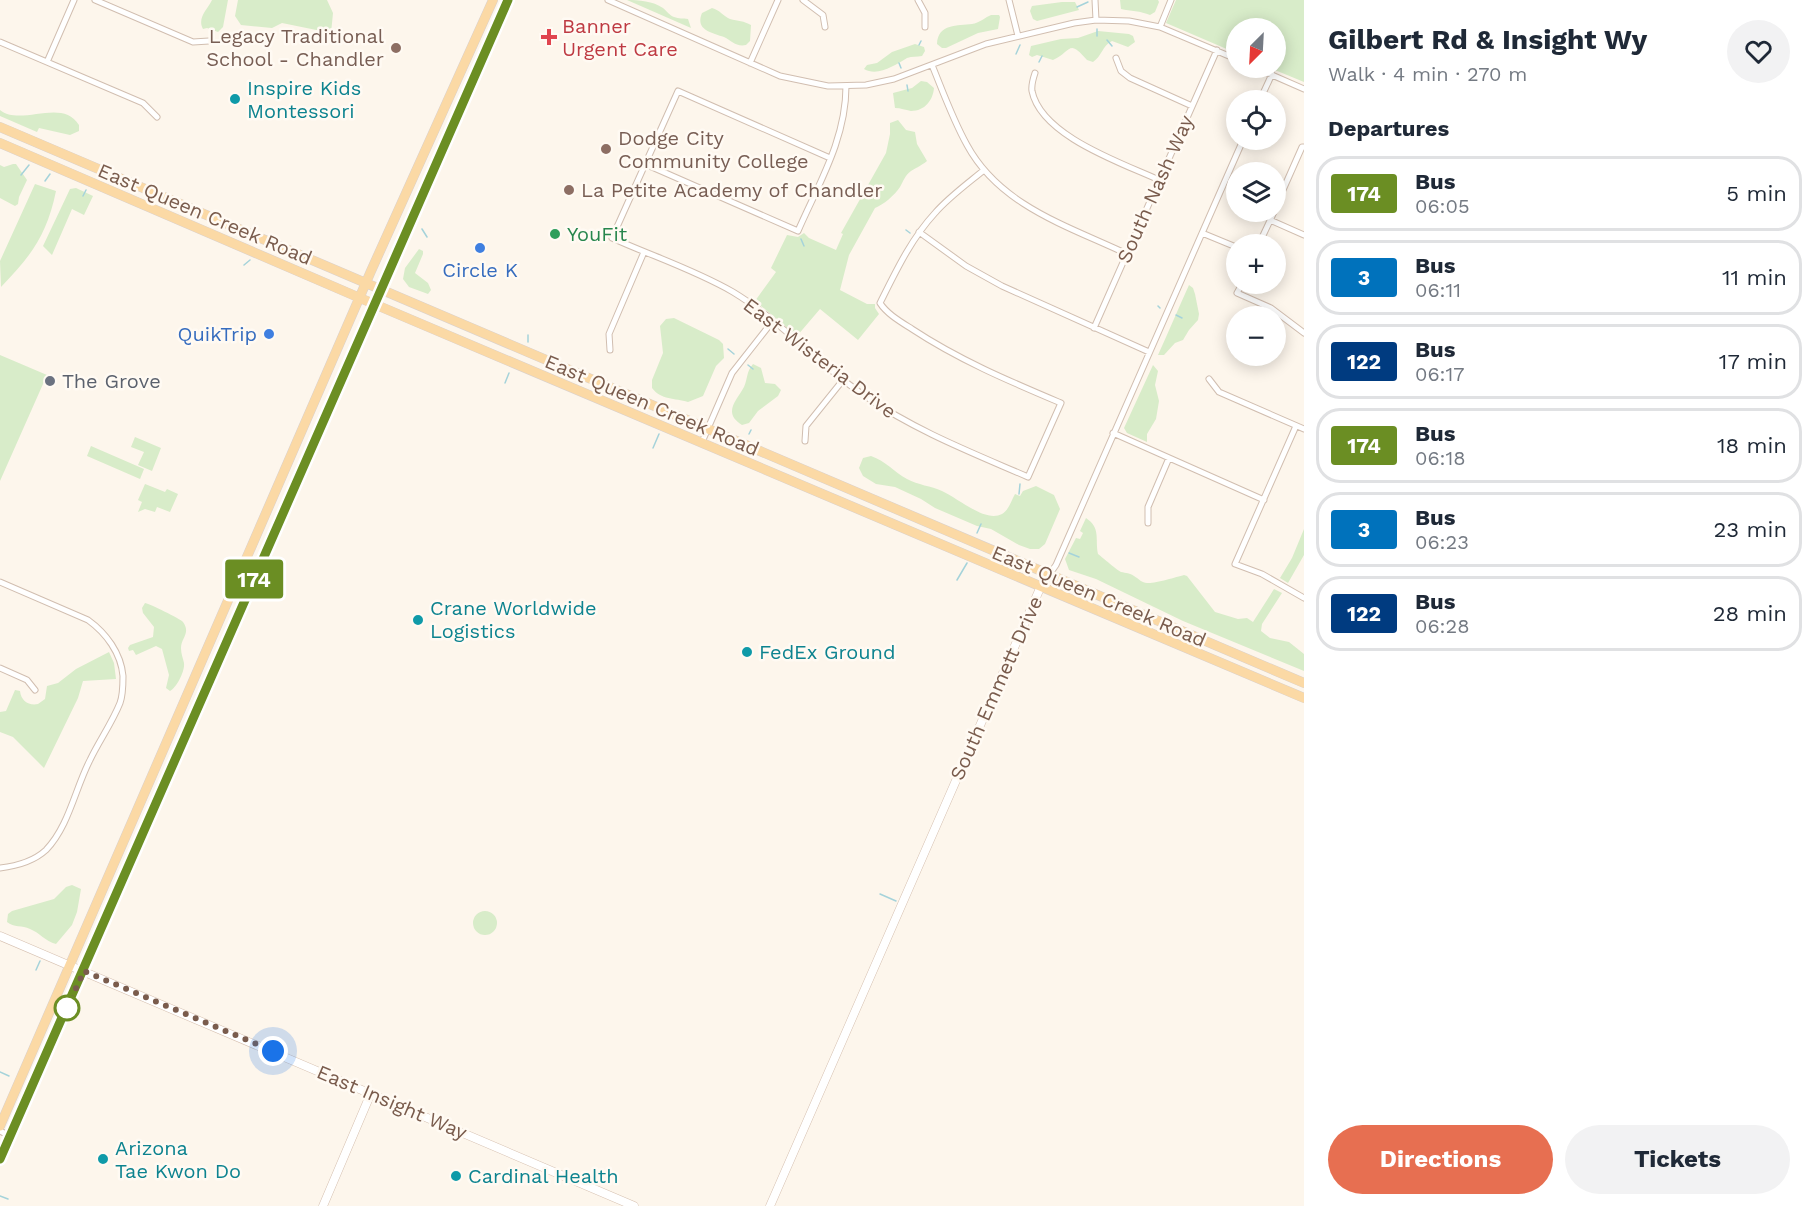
<!DOCTYPE html>
<meta charset="utf-8">
<style>
:root{--surface:#fff;--page:#f2f2f3;--text:#1f2937;--muted:#747a83;--line:#e0e1e3;--accent:#e76f51}
body{margin:0;font-family:"Work Sans",sans-serif;background:var(--page);color:var(--text);height:100vh;display:flex;flex-direction:column;font-size:22px;white-space:nowrap}
*{box-sizing:border-box;margin:0}
p{font-size:20px;color:var(--muted)}
.icon{flex:none;width:33px;height:33px;fill:none;stroke:currentColor;stroke-width:2;stroke-linecap:round;stroke-linejoin:round}
.map{position:relative;flex:1;overflow:hidden}
.drawer{display:flex;flex-direction:column;background:var(--surface);width:510px}
.drawer>*{flex:none}
.badge{padding:0 12px;border-radius:4px;font-size:21px;line-height:39px}
.needle{width:39px;rotate:204deg}
.controls{position:absolute;left:1226px;top:18px;display:grid;gap:12px}
.controls a{display:grid;place-items:center;width:60px;height:60px;border-radius:50%;background:var(--surface);box-shadow:0 3px 15px #0003;font-size:30px}
.you{position:absolute;width:30px;height:30px;margin:-15px;border:4px solid #fff;border-radius:50%;background:#1a73e8;box-shadow:0 0 0 9px #1a73e833}
.map>.badge{position:absolute;translate:-50% -50%;box-shadow:0 0 0 3px #fff}
h2{padding:0 24px;font-size:22px;line-height:54px}
.round{display:grid;place-items:center;flex:none;width:63px;height:63px;border-radius:32px;background:var(--page)}
.summary{display:flex;align-items:center;justify-content:space-between;height:102px;padding:0 24px}
h1{font-size:28px;font-weight:700;line-height:45px}
.action{display:flex;gap:12px;margin-top:auto;padding:12px 24px}
.action a{flex:1;height:69px;border-radius:36px;background:var(--accent);color:#fff;font-size:24px;font-weight:700;line-height:69px;text-align:center}
.action a+a{background:var(--page);color:var(--text)}
ul{padding:0;list-style:none}
li{display:flex;align-items:center;gap:18px;height:75px;margin:0 12px 9px;padding:0 12px;border:3px solid var(--line);border-radius:24px}
li div{flex:1}
li b{display:block;font-size:22px}
li em{font-style:normal}
li .badge{min-width:66px;font-weight:700;text-align:center}
main{display:flex;flex:1;min-height:0}
.map>svg:first-child{display:block}
</style>
<main>
<div class="map">
<svg width="1304" height="1206" viewBox="0 0 1304 1206">
<rect width="100%" height="100%" fill="#fdf6ec"/>
<!-- green -->
<path fill="#d8ecc9" d="M212 0H228L223 27 218 32 207 28 203 29C197 18 207 10 212 0Z
M238 0H327L333 13 331 33 282 23 272 28 241 25 235 16Z
M627 0C639 0 653 1 663 8 667 11 669 15 674 17 679 19 683 18 688 19L691 28Z
M1120 0H1158L1159 2 1155 12 1150 15C1141 11 1130 11 1121 9Z
M1176 0H1304V82L1270 68H1275V28H1236V53L1166 23Z
M1062 2H1075L1079 10 1037 21 1033 19 1030 11 1032 6Z
M712 8C720 10 723 16 730 19 738 21 744 21 751 25L750 41 746 45C736 47 732 41 724 37 711 32 695 30 702 13Z
M991 15H999L1000 17 998 29 978 33 946 48H942L937 44C938 23 958 26 972 24 979 23 986 17 991 15Z
M1098 31 1129 34 1133 36 1135 42 1128 47 1112 41C1102 46 1102 56 1093 62L1087 60C1068 38 1072 51 1053 60L1037 55 1032 57 1029 55 1031 46 1061 39 1078 38Z
M915 44 924 47 925 51 922 56C917 57 912 56 907 58 895 65 878 77 864 69L867 65 877 63 892 52Z
M921 81 927 82 934 88C933 100 925 111 911 111 905 110 901 108 895 108L893 93 912 88Z
M0 110C21 127 62 97 79 125V131L70 135 39 128 37 132 0 116Z
M898 120 906 130 915 132 917 144 927 161C921 166 917 167 911 171 905 175 903 182 900 187 895 195 883 205 875 208L849 255 840 290 867 304H875V308L879 314 858 340 820 309 797 336 755 301 776 272 771 268 787 235 798 237 804 233 809 238 836 250 843 234 841 233 886 153 890 134V123Z
M13 164H16L27 180 19 197 18 204 15 206 0 198V165L4 167Z
M35 184 56 191C47 235 31 256 1 287L0 261Z
M76 188 93 196 84 215 72 209 52 255 43 246 70 189Z
M419 249 423 251V254L415 273 428 283 431 290 428 294 409 287 403 279 405 268Z
M1189 285 1193 288 1195 294 1199 314 1198 320 1189 330 1183 340 1175 343 1164 355H1158C1169 331 1178 309 1189 285Z
M674 318 719 340 723 344 724 358 716 366 703 396 688 402C675 398 661 400 652 388V380L663 353 660 326 666 319Z
M0 355 47 375 0 481Z
M753 364 761 368 765 383 775 384 781 390 778 396 758 411 749 423 742 425C722 413 737 400 744 387 748 378 746 372 753 364Z
M1153 365 1158 371 1155 385 1159 401 1156 419 1147 434V442L1127 433 1124 428Z
M135 437 161 448 152 471 138 465 144 452 131 447Z
M91 446 144 469 140 479 87 456Z
M871 456C886 461 894 472 907 479 918 485 931 486 942 491 958 498 985 523 1002 514 1009 510 1011 501 1015 494L1020 496 1023 491 1036 486 1054 495 1060 509 1045 544 1039 549H1030L1019 545 991 529 977 526 935 508 921 499 895 487 876 484 863 476 859 468 863 458Z
M145 484 165 492 167 489 178 494 170 512 157 507 155 512 145 509 138 512 142 502 138 500Z
M1086 518C1101 528 1095 539 1098 554 1103 558 1117 570 1121 572 1126 573 1130 573 1134 576 1139 579 1142 583 1147 583 1154 584 1176 577 1184 575L1187 576 1215 612 1238 619 1247 618 1253 622 1274 589 1282 593 1262 624 1261 631 1270 638 1289 642 1304 654V671L1183 621 1096 579 1069 570 1065 559 1076 538 1080 539 1083 533 1080 531Z
M1304 529V555L1288 583 1280 578 1292 558Z
M145 603C148 603 181 619 183 622 191 633 181 638 181 648 181 654 183 658 184 663 185 671 177 687 170 691L166 688 169 675 162 649 156 646 136 655 133 650 129 651 128 648 130 645 153 637 154 627 143 613 142 608Z
M109 652 114 663 116 679 83 681 78 698 44 768 13 737 0 732V712L6 711 15 690 20 691C21 701 29 706 38 704L45 699 47 686 58 683 76 669Z
M72 885 81 889 77 912 72 925 56 944C45 941 40 933 30 929 22 925 14 928 7 922L8 914 12 911 54 899 66 887Z
M473 923a12 12 0 1 1 24 0a12 12 0 1 1-24 0Z"/>
<g fill="none" stroke-linecap="round" stroke-linejoin="round">
<!-- stream -->
<path stroke="#a5d3da" stroke-width="1.5" d="M1077 7 1088 2
M1097 29V36
M1107 40 1112 46
M919 45 921 41
M1016 54 1020 45
M1039 62 1042 56
M899 63 901 68
M907 85 908 91
M21 175 29 165
M45 181 50 174
M83 196 86 190
M422 229 427 237
M906 230 910 233
M801 239 804 246
M244 265 250 260
M1158 306 1160 308
M1176 315 1182 318
M528 342V335
M728 349 734 354
M748 365 753 369
M505 383 509 373
M749 434 751 430
M653 448 659 434
M1019 494 1020 484
M977 533 981 524
M1069 553 1079 557
M957 580 967 563
M880 894 896 901
M36 970 40 961
M0 1072 9 1076
M0 1196 8 1199"/>
<defs>
<path id="street" d="M95 0 193 42 209 41
M608 0 780 76 828 86 866 85 894 79 986 44 1074 23 1096 20 1129 21 1160 27 1236 59
M803 0 823 15 825 27
M918 0 925 13V27
M1009 0 1018 36
M1095 0 1096 20
M1160 27 1171 0
M0 42 143 103 157 117
M1116 58 1121 71 1130 78 1192 106
M47 62 74 0
M750 63 778 0
M932 65C943 92 953 120 967 145 1000 206 1068 226 1127 254
M1256 68 1304 89
M1035 73C1033 79 1031 85 1032 91 1041 136 1122 163 1159 180
M1260 100 1272 74
M830 158 678 91 612 238C652 256 695 270 733 292 781 321 819 365 865 396 916 431 973 453 1028 477L1061 403C1009 381 959 360 912 329 901 322 887 314 880 303 896 271 911 239 935 213 949 197 967 184 984 170
M645 164 798 231C819 183 846 139 846 86
M1275 208 1302 147H1304
M1270 220 1304 235
M919 232 966 266 1002 286 1149 352
M1202 233 1236 247
M1259 244 1274 212
M1242 284 1237 293 1271 308 1304 333
M1094 328 1217 50
M610 350 609 334 644 252
M1209 379 1219 392 1304 429
M1296 426 1235 564 1262 574 1304 598
M1113 433 1264 500
M805 441 806 426 843 380
M702 442 732 373 772 322
M1148 523V507L1169 458
M1049 575 1056 565 1243 140
M0 582 88 620C106 633 121 653 123 676 123 685 123 695 120 703 112 723 99 741 90 760 75 789 69 826 46 850 33 862 17 866 0 868
M0 668 27 680 35 690
M0 1131 4 1133"/>
<path id="secondary" d="M0 936 634 1206
M323 1206 371 1093
M770 1206 1041 586 1046 579"/>
<path id="primary" d="M0 127 1304 683
M0 143 360 298 1304 698
M0 1126 371 271 493 0
M0 1159 508 0"/>
</defs>
<!-- street casing -->
<use href="#street" stroke="#d1beb0" stroke-width="7"/>
<!-- secondary casing -->
<use href="#secondary" stroke="#d6c0b0" stroke-width="9"/>
<!-- primary casing -->
<use href="#primary" stroke="#dad1cd" stroke-width="10"/>
<!-- street -->
<use href="#street" stroke="#fff" stroke-width="5"/>
<!-- secondary -->
<use href="#secondary" stroke="#fff" stroke-width="8"/>
<!-- primary -->
<use href="#primary" stroke="#fbd9a5" stroke-width="9"/>
</g>
<g fill="none" stroke-linecap="round" stroke-linejoin="round">
<defs>
<path id="line" d="M0 1159 508 0"/>
</defs>
<!-- line casing -->
<use href="#line" stroke="#fff" stroke-width="14"/>
<!-- line -->
<use href="#line" stroke="#6b8e23" stroke-width="9"/>
<!-- walk -->
<path stroke="#7a5c4d" stroke-width="6" stroke-dasharray="0 10.8" d="M67 1008 84 971 273 1051"/>
</g>
<!-- markers -->
<path fill="#e0444e" stroke="#fffaf3" stroke-width="2" d="M546 28h6v6h6v6h-6v6h-6v-6h-6v-6h6z"/>
<g fill="#8d6e63" stroke="#fffaf3" stroke-width="2">
<circle cx="396" cy="48" r="6"/>
<circle cx="606" cy="149" r="6"/>
<circle cx="569" cy="190" r="6"/>
</g>
<g fill="#0f9aa8" stroke="#fffaf3" stroke-width="2">
<circle cx="235" cy="99" r="6"/>
<circle cx="418" cy="620" r="6"/>
<circle cx="747" cy="652" r="6"/>
<circle cx="103" cy="1159" r="6"/>
<circle cx="456" cy="1176" r="6"/>
</g>
<circle fill="#2e9e5b" stroke="#fffaf3" stroke-width="2" cx="555" cy="234" r="6"/>
<g fill="#3f7fe0" stroke="#fffaf3" stroke-width="2">
<circle cx="480" cy="248" r="6"/>
<circle cx="269" cy="334" r="6"/>
</g>
<circle fill="#6b7280" stroke="#fffaf3" stroke-width="2" cx="50" cy="381" r="6"/>
<circle fill="#fff" stroke="#6b8e23" stroke-width="3" cx="67" cy="1008" r="12"/>
<g text-anchor="middle" dominant-baseline="central" stroke-width="5" stroke-linejoin="round" paint-order="stroke">
<!-- health labels -->
<g font-size="20" fill="#be3a42" stroke="#fffaf3" text-anchor="start">
<text x="562" y="26">Banner<tspan x="562" dy="23">Urgent Care</tspan></text>
</g>
<!-- education labels -->
<g font-size="20" fill="#785e54" stroke="#fffaf3" text-anchor="start">
<text x="384" y="36" text-anchor="end">Legacy Traditional<tspan x="384" dy="23">School - Chandler</tspan></text>
<text x="618" y="138">Dodge City<tspan x="618" dy="23">Community College</tspan></text>
<text x="581" y="190">La Petite Academy of Chandler</text>
</g>
<!-- culture labels -->
<g font-size="20" fill="#0d838f" stroke="#fffaf3" text-anchor="start">
<text x="247" y="88">Inspire Kids<tspan x="247" dy="23">Montessori</tspan></text>
<text x="430" y="608">Crane Worldwide<tspan x="430" dy="23">Logistics</tspan></text>
<text x="759" y="652">FedEx Ground</text>
<text x="115" y="1148">Arizona<tspan x="115" dy="23">Tae Kwon Do</tspan></text>
<text x="468" y="1176">Cardinal Health</text>
</g>
<!-- street labels -->
<g font-size="20" fill="#7a5c4d" stroke="#fffaf3">
<text transform="translate(1155 189) rotate(-66)">South Nash Way</text>
<text transform="translate(205 214) rotate(23)">East Queen Creek Road</text>
<text transform="translate(820 358) rotate(37)">East Wisteria Drive</text>
<text transform="translate(652 405) rotate(23)">East Queen Creek Road</text>
<text transform="translate(1099 596) rotate(23)">East Queen Creek Road</text>
<text transform="translate(996 688) rotate(-66)">South Emmett Drive</text>
<text transform="translate(392 1102) rotate(23)">East Insight Way</text>
</g>
<!-- leisure labels -->
<g font-size="20" fill="#27864d" stroke="#fffaf3" text-anchor="start">
<text x="567" y="234">YouFit</text>
</g>
<!-- shop labels -->
<g font-size="20" fill="#366cbe" stroke="#fffaf3">
<text x="480" y="270">Circle K</text>
<text x="257" y="334" text-anchor="end">QuikTrip</text>
</g>
<!-- worship labels -->
<g font-size="20" fill="#5b616d" stroke="#fffaf3" text-anchor="start">
<text x="62" y="381">The Grove</text>
</g>
</g>
</svg>
<div class="controls">
<a><svg class="needle" viewBox="-14 -14 28 28"><path d="M0-13l5 13h-10z" fill="#e53935"/><path d="M0 13l5-13h-10z" fill="#747a83"/></svg></a>
<a><svg class="icon" aria-label="locate" viewBox="0 0 24 24"><circle cx="12" cy="12" r="6"/><path d="M12 2v4M12 18v4M2 12h4M18 12h4"/></svg></a>
<a><svg class="icon" aria-label="layers" viewBox="0 0 24 24"><path d="M12 4l9 5-9 5-9-5zM3 14l9 5 9-5"/></svg></a>
<a>+</a>
<a>−</a>
</div>
<div class="you" style="left:273px;top:1051px"></div>
<b class="badge" style="left:254px;top:579px;background:#6b8e23;color:#fff">174</b>
</div>
<section class="drawer">
<div class="summary"><div><h1>Gilbert Rd &amp; Insight Wy</h1><p>Walk · 4 min · 270 m</p></div><a class="round"><svg class="icon" aria-label="heart" viewBox="0 0 24 24"><path d="M12 20l-8-8c-3-5 5-10 8-4 3-6 11-1 8 4z"/></svg></a></div>
<h2>Departures</h2>
<ul>
<li><span class="badge" style="background:#6b8e23;color:#fff">174</span><div><b>Bus</b><p>06:05</p></div><em>5 min</em></li>
<li><span class="badge" style="background:#0072bc;color:#fff">3</span><div><b>Bus</b><p>06:11</p></div><em>11 min</em></li>
<li><span class="badge" style="background:#003b80;color:#fff">122</span><div><b>Bus</b><p>06:17</p></div><em>17 min</em></li>
<li><span class="badge" style="background:#6b8e23;color:#fff">174</span><div><b>Bus</b><p>06:18</p></div><em>18 min</em></li>
<li><span class="badge" style="background:#0072bc;color:#fff">3</span><div><b>Bus</b><p>06:23</p></div><em>23 min</em></li>
<li><span class="badge" style="background:#003b80;color:#fff">122</span><div><b>Bus</b><p>06:28</p></div><em>28 min</em></li>
</ul>
<div class="action"><a>Directions</a><a>Tickets</a></div>
</section>
</main>
